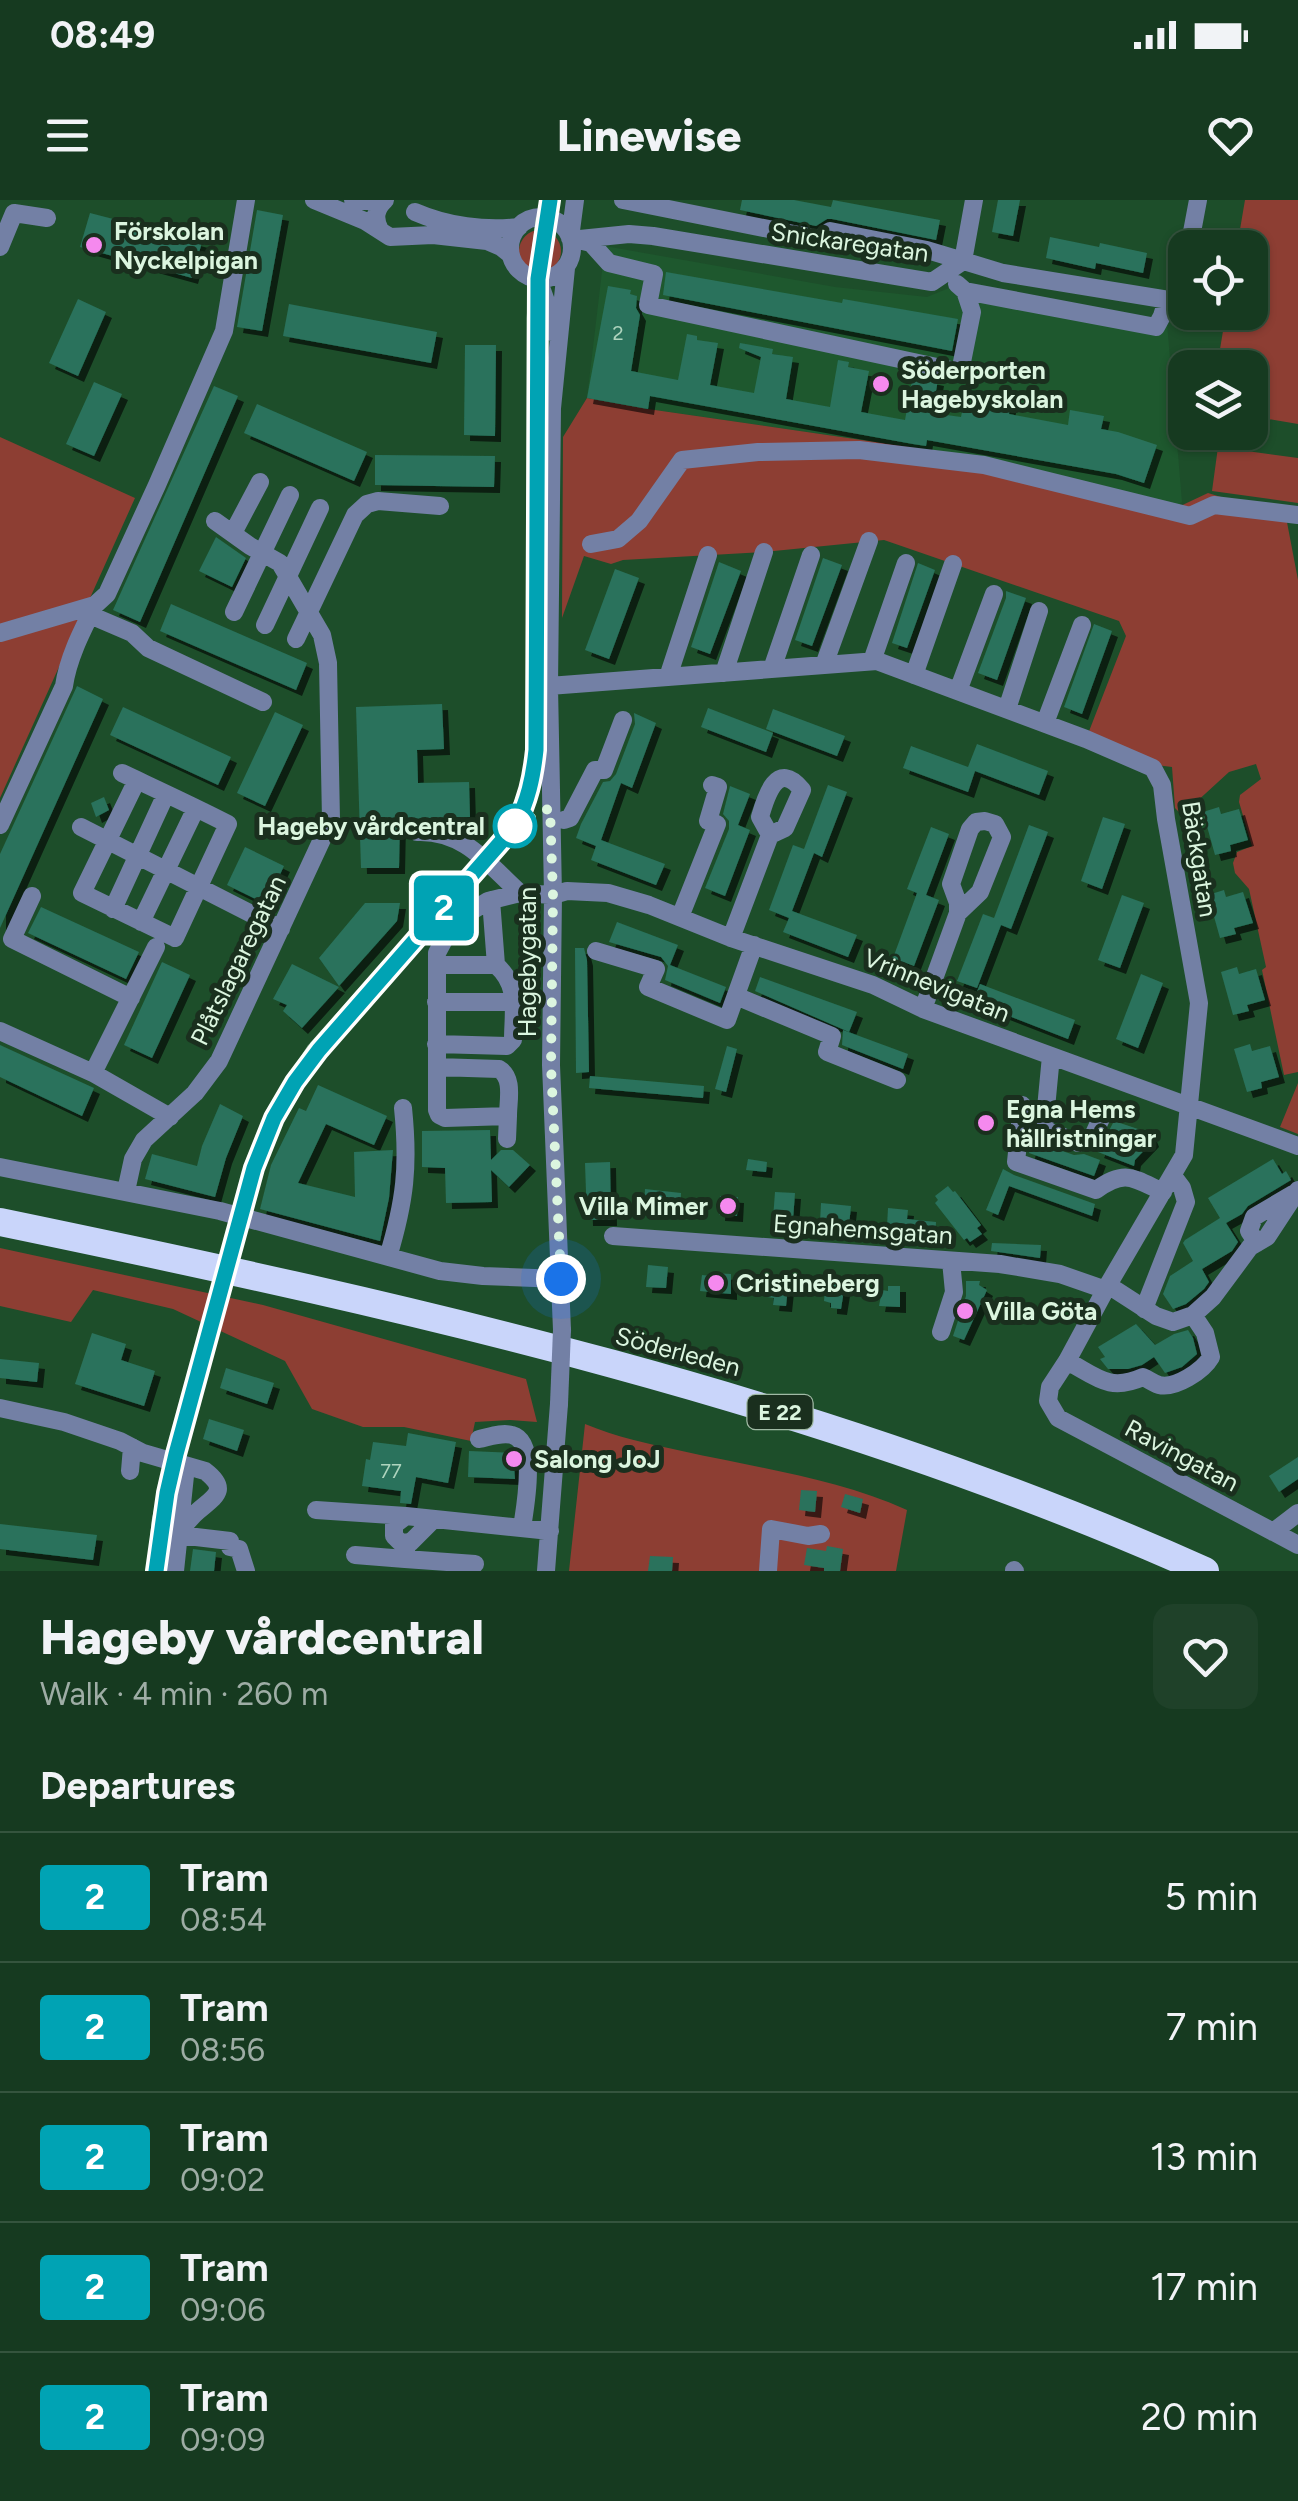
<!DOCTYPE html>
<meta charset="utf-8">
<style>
:root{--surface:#163a20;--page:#1f4129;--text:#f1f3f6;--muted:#9eada5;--line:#35543e}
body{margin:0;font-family:Figtree,sans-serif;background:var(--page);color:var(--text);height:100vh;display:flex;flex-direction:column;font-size:38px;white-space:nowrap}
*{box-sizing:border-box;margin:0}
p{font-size:32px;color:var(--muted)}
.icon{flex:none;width:55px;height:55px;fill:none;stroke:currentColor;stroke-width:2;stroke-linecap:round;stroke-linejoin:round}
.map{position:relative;height:1371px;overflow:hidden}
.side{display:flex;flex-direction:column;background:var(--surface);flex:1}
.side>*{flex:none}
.badge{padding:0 20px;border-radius:8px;font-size:35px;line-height:65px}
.tools{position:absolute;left:1168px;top:30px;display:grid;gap:20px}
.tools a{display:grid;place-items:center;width:100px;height:100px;border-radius:20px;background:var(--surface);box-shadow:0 2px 8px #0004,0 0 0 2px var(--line);font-size:50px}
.you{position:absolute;width:50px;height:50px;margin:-25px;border:8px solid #fff;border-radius:50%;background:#1a73e8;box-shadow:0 0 0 15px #1a73e833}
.map>.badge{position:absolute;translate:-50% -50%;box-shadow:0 0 0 5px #fff}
h2{padding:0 40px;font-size:38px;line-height:90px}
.round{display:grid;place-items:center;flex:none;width:105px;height:105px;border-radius:20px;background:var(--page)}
.headline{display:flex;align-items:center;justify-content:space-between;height:170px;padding:0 40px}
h1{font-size:48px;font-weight:800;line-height:75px}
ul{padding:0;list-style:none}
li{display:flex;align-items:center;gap:30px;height:130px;padding:0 40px;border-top:2px solid var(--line)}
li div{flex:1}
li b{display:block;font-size:38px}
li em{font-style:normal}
li .badge{min-width:110px;font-weight:700;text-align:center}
.status{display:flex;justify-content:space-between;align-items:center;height:70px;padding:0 50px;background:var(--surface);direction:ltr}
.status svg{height:28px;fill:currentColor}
header{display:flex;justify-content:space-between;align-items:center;height:130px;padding:0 40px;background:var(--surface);font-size:45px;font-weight:800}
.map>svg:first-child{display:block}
</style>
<div class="status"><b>08:49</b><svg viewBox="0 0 49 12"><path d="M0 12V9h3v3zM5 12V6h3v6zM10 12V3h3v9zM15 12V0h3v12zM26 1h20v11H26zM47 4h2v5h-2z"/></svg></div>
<header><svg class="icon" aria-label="menu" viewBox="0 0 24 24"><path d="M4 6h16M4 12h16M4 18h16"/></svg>Linewise<svg class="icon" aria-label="heart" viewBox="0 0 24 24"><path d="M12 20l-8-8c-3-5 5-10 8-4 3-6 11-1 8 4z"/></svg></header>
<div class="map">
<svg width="1298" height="1371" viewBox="0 0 1298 1371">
<defs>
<filter id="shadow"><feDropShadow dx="6" dy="6" stdDeviation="0" flood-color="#0009"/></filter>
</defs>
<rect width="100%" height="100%" fill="#1d4e2a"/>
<!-- built -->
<path fill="#1e582e" d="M605 46 835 87 927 97 954 86 1167 123 1182 302 1174 309 958 254 648 209 587 198Z"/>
<!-- green -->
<path fill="#8d3e33" d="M1245 0H1298V224L1250 216V168L1217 167 1226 113 1250 112V48L1237 47Z
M519 51a21 21 0 1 1 42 0a21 21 0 1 1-42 0Z
M587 198 648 209 958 254 1174 309 1208 293 1286 317 1298 380V872L1284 875 1262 770 1266 767 1249 689 1235 673 1233 663 1237 652 1252 646 1239 602 1240 595 1261 579 1256 564 1229 572 1182 615 1175 608 1172 567 1156 565 1086 539 1126 436 1119 421 884 340 764 352 623 360 611 364 584 356 562 418 563 237Z
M0 237 135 298 0 598Z
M1218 247 1298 258V303L1212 291Z
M1298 883V934L1280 927Z
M0 1048 263 1105 526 1179 537 1222 510 1220 475 1222 471 1241 404 1227H363L312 1209 285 1161 173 1109 93 1090 71 1122 0 1106Z
M585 1224C616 1237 649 1244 682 1251 758 1268 836 1278 907 1310L896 1371H569Z"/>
<!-- building -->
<path fill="#29725c" filter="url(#shadow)" d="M742 0H794L831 7 833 0 940 20 936 40 832 19H827L816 26 740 10Z
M998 0H1020L1013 36 992 32Z
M257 10 283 15 262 131 237 127Z
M90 13 202 42 192 78 80 47Z
M1050 37 1099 47 1100 43 1147 53 1143 73 1096 63 1095 69 1046 58Z
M666 72 842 103 843 99 958 119 952 151 663 95Z
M608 86 631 90 630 94 637 96 636 108 640 115 631 171 678 180 687 134 697 136V140L718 143 710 185 754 193 761 157 739 148 740 143 773 149 772 154 793 157 786 199 830 207 838 160 849 162 848 167 869 171 861 212 905 220 913 175 938 180 932 213 961 217 963 207 977 209 979 195 1011 200 1009 214 1068 225 1070 210 1104 216 1101 229 1118 232 1157 245 1144 283 1116 274 927 240 926 246 913 244 650 196 648 209 587 198Z
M78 99 106 112 78 176 49 163Z
M289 104 437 132 431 163 283 136Z
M465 145H496L495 236 464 235Z
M94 182 122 194 94 256 66 244Z
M214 186 238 196 140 422 113 410Z
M257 204 367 252 354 281 244 233Z
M375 255 495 256 494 287 375 285Z
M216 337 246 358 232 387 199 371Z
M823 358 842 365 812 446 795 440Z
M719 362 741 371 710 454 691 447Z
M918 363 935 370 907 448 892 443Z
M615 369 639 378 609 459 585 450Z
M1006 391 1026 398 997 480 978 473 1006 398Z
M171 404 307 463 296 490 160 431Z
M1094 424 1112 431 1082 514 1064 507Z
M77 486 103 499 0 728V654Z
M442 504 444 549 417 550 418 583 469 582 470 617 400 619 399 668H361L356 507Z
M123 507 231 557 218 585 110 535Z
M708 508 773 533 766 552 701 527Z
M773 509 845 536 837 556 766 529Z
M275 512 303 525 265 606 237 593Z
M634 513 656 523 632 588 621 583 601 640 665 664 656 685 591 660 596 646 576 638 581 624 603 582 610 581 616 574 635 524Z
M977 544 1048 571 1039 595 975 571 968 592 903 568 911 546 968 567Z
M828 585 847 592 822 657 814 653 792 711 857 735 848 757 783 732 789 718 769 710 793 645 804 649Z
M730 586 750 594 738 625 750 630 725 696 705 688 729 629V621L723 614Z
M104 597 109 610 96 617 91 603Z
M1219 607 1221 614 1239 609 1248 640 1230 645 1231 651 1215 655 1203 612Z
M1103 617 1125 624 1102 689 1081 681Z
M1029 625 1048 632 1011 729 1001 725 977 788 957 781 983 714 994 718Z
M931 627 949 634 926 695 939 700 914 766 893 758 917 693 907 689Z
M245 647 284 666 266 704 227 685Z
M1224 690 1226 697 1243 692 1253 723 1234 728 1236 734 1220 738 1208 695Z
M1122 695 1144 703 1120 768 1098 760Z
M365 703H400L397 721 339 786 319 758Z
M41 707 139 752 126 779 28 733Z
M617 722 678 745 670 765 726 787 720 803 665 780 668 766 661 757 609 742Z
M575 748H584L587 760 589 872 576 873Z
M162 762 190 775 152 858 124 845Z
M292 764 339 787 302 828 283 811 287 805 273 799Z
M1237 767 1239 774 1256 769 1265 800 1247 805 1249 811 1233 815 1221 772Z
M1141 774 1163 783 1138 848 1116 839Z
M760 777 857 812 849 832 755 791Z
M980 784 1075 820 1068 839 973 802Z
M843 830 908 854 903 869 842 845Z
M1250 844 1252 851 1270 846 1279 877 1261 882 1262 888 1247 892 1234 849Z
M0 845 94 888 82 916 0 877Z
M727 846 737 849 726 892 715 889Z
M590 876 704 886 703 898 589 888Z
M318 885 387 916 374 945 326 924 298 983 355 997 354 952 393 950 389 998 380 1041 260 1009 271 965 299 908 306 911Z
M220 904 243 916 226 958 215 997 145 979 152 954 197 966 202 946Z
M1114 921 1150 933 1153 941 1135 960 1134 966 1098 952Z
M490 930 491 960 501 950H513L530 965 509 987 491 970 492 1002 446 1003 445 968 422 967V931Z
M1031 940 1074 955 1084 954 1100 960 1094 976 1029 953Z
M748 959 767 962 766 972 746 970Z
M1273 959 1282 974 1286 971 1291 980 1248 1006 1242 1014 1226 1023 1238 1042 1232 1051 1202 1069 1209 1082 1204 1089 1186 1104 1173 1109 1163 1094 1170 1076 1193 1061 1183 1043 1185 1040 1220 1018 1208 998Z
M610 962 611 1020H587L585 963Z
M1003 969 1014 975 1095 1004 1092 1016 1009 986 998 1015 986 1010Z
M948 986 953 992 955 991 981 1025 977 1028 982 1034 970 1042 967 1038 964 1040 935 1003 938 1000 935 996Z
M645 989 681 993 680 1012 644 1010Z
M775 992 795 993 793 1020 773 1019Z
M720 996 738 997 737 1016 719 1015Z
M821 1003 851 1006 849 1025 838 1024 837 1028 826 1027V1023H820Z
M888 1008 908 1010 907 1019 936 1022 935 1042 924 1041 925 1031 887 1027Z
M992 1043 1041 1045 1040 1058 991 1051Z
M648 1065 668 1067 666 1088 646 1087Z
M712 1073 731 1074V1094L700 1091 702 1075 711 1076Z
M769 1076 789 1078 786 1106 773 1105 774 1098 767 1097Z
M826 1079 838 1080V1083L845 1084 841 1109 831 1108V1103L824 1101Z
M966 1081H980L979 1085 987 1090 964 1140 953 1136 966 1096Z
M888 1086H900V1107L879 1106 882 1090 888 1091Z
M1136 1124 1155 1145 1174 1134 1188 1130 1193 1138 1197 1154 1182 1167 1165 1173 1154 1157 1142 1165 1128 1169H1108L1100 1159 1105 1157 1098 1147Z
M92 1133 126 1144 121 1160 155 1171 144 1206 75 1184Z
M0 1159 39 1163 37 1182 0 1178Z
M226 1168 274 1183 267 1204 220 1188Z
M209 1219 244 1230 237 1251 203 1239Z
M408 1233 456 1242 448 1283 416 1277 411 1304 400 1303 401 1291 362 1286 366 1259 370 1260 373 1242 406 1246Z
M469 1251 513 1253 515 1279 468 1277Z
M1298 1257V1279L1279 1292 1269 1276Z
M801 1290 817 1291 815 1312 799 1310Z
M845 1294 863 1299 860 1313 841 1307Z
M0 1324 97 1335 93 1360 0 1349Z
M827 1346 843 1349 840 1371H824V1368L804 1365 807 1348 826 1351Z
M193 1349 216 1352 214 1371H190Z
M650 1356 673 1357 672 1371H648Z"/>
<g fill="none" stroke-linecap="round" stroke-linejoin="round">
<!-- minor -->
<path stroke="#7380a5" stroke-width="18" d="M314 0 365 21 390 37 433 35 487 41 501 47 511 55
M353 0 383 2
M575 0 570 38 591 43 609 63 654 74 648 105 960 172 972 112 965 91
M623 0 819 39 830 31 927 50 1003 73 1175 101 1181 89 1185 68
M415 12C447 26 485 31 519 27
M510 48a31 31 0 1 1 62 0a31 31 0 1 1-62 0Z
M380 30C374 19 375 9 385 0
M580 39 629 34 653 36 932 82 963 61
M0 47 14 13 47 18
M1189 48 1198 0
M963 61 974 0
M538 79 547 104 552 132
M957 84 965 91 1156 127 1162 116 1167 100
M233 333 260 282
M591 344 618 339 639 321 682 260 758 252 859 250 984 265 1190 316 1214 305 1298 315
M234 412 290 295
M90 415 132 433 148 448 263 502
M265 425 320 308
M0 433 95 405 107 394 157 285 224 131 246 0
M296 439 355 315 367 304 378 301 440 306
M872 461 906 363
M824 465 869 341
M772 469 811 355
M724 473 764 352
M914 475 953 364
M668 477 708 355
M549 486 877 461 1086 539 1153 568 1162 585 1166 619 1199 803 1184 955 1108 1085 1067 1161 1050 1187 1048 1201 1058 1218 1298 1345
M958 491 994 394
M1007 509 1039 411
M1045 523 1082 425
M122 573C158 590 193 606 228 624L175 738 82 693 137 580
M564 620 570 618 595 570H604L623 520
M0 625 64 486C68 458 82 431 95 405
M81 627 281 729
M417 632C464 630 488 664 520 693
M32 696 12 739 131 798
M113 709 166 594
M680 717 717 624 708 621 718 587 712 585
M141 722 196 608
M731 738 770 635 760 617C766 596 777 559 802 590L785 628 770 635
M596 751 656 769 648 787 727 820 754 745
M437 765H496
M736 796 832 836 827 852 897 880
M436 802H513
M923 809 958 713V703L951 684 970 629 976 622 985 621 995 624 1002 637 980 692 958 713
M0 831 93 873 170 917
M436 844 507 846 513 840C513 811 520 786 496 765L491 700
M437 867 499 869C514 878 508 900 508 916
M93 873 156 747
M1022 905 1016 962 1096 990C1125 969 1133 978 1163 992
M1020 925 1044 929 1078 943 1093 936 1103 914
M1044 929 1051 856
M507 939 508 916 445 918 439 915 437 910V753L445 738 465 715 488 701 520 693 553 695 567 691 608 693 649 705 731 738 873 785 923 809 1298 946
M0 967 220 1011 440 1071 483 1076 561 1079
M126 991 133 959 144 940 195 893 219 861 331 620 328 463 322 435 280 363 250 346 215 321
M613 1036 1000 1064 1060 1074 1106 1090
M1257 1043 1249 1031 1254 1017 1293 994
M388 1057C405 1001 409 966 403 908
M1108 1085 1156 1116 1173 1122 1193 1115
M1144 1109 1186 1002 1182 988 1173 976
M562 1130 551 865 553 695 549 486 552 208 566 68
M941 1132 954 1092 951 1061
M1067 1161C1097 1177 1109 1192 1143 1177 1148 1179 1153 1183 1159 1185 1175 1189 1203 1171 1211 1157L1205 1133 1193 1115 1213 1097 1250 1047 1267 1037 1298 990
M0 1208 64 1222 120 1241 143 1253 205 1271C230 1290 214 1297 198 1311 191 1317 185 1325 179 1331
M479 1239C489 1237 502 1232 512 1235 538 1242 525 1307 522 1328
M130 1271 132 1247
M316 1310 406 1316
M434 1319 410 1343 400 1342 394 1336V1325L406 1316 550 1331
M1273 1332 1298 1313
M179 1335 230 1341V1347L239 1349 246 1371
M407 1343 405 1359 475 1364
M355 1355 405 1359
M1014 1370 1015 1371
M175 1371 186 1266
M546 1371 559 1204
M768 1371 771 1329 808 1336 821 1334"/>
<!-- highway -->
<path stroke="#c9d5fa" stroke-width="28" d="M0 1022C410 1107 822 1199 1205 1371"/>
<!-- tram -->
<path stroke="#8baf93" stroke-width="2.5" d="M148 1371 153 1320 168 1251 245 967 268 910 309 846 497 635C517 608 524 580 528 548V118L530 77 537 18"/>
<!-- minor-bridge -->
<path stroke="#7380a5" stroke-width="18" d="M559 1204 562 1130"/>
</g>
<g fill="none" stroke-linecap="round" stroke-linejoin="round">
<defs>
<path id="line" d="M156 1371 167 1293 176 1254 254 968 274 918 295 882 319 850 515 626C528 601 533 578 536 550L538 79 550 0"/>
</defs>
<!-- line casing -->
<use href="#line" stroke="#fff" stroke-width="22"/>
<!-- line -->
<use href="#line" stroke="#00a3b4" stroke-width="15"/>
<!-- walk -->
<path stroke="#dbf5df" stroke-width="10" stroke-dasharray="0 18" d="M515 626 550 608 553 696 551 866 561 1079"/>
</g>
<!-- markers -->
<g fill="#f589ee" stroke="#1a2f1e" stroke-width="4">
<circle cx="94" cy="45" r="10"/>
<circle cx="881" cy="184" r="10"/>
<circle cx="986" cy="923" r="10"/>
<circle cx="728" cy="1006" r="10"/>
<circle cx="716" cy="1083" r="10"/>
<circle cx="965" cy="1111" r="10"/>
<circle cx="514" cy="1259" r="10"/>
</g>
<circle fill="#fff" stroke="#00a3b4" stroke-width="5" cx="515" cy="626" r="20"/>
<g text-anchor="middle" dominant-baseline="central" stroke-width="10" stroke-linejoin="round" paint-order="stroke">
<!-- number labels -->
<g font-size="20" fill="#aed4be">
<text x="618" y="133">2</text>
<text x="391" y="1271">77</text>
</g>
<!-- shield labels -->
<rect fill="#1a2f1e" stroke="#a1baa5" stroke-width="2.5" x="747.5" y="1195" width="65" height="34" rx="8"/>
<g font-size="22" font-weight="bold" fill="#dbf5df">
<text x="780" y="1212">E 22</text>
</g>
<!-- poi labels -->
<g font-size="25" font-weight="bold" fill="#dbf5df" stroke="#1a2f1e" text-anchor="start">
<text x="114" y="31">Förskolan<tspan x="114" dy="29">Nyckelpigan</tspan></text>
<text x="901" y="170">Söderporten<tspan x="901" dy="29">Hagebyskolan</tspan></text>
<text x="1006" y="909">Egna Hems<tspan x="1006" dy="29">hällristningar</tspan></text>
<text x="708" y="1006" text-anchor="end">Villa Mimer</text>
<text x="736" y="1083">Cristineberg</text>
<text x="985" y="1111">Villa Göta</text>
<text x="534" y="1259">Salong JoJ</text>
</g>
<!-- street labels -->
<g font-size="25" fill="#dbf5df" stroke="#1a2f1e">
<text transform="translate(850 42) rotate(8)">Snickaregatan</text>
<text transform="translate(1200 659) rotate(81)">Bäckgatan</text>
<text transform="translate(238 760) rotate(-64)">Plåtslagaregatan</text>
<text transform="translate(527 762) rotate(-90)">Hagebygatan</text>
<text transform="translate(937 785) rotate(22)">Vrinnevigatan</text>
<text transform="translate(863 1029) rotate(4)">Egnahemsgatan</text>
<text transform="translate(678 1151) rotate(15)">Söderleden</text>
<text transform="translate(1182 1255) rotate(28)">Ravingatan</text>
</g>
<!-- stop labels -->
<g font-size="25" font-weight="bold" fill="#dbf5df" stroke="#1a2f1e" text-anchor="end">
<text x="485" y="626">Hageby vårdcentral</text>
</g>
</g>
</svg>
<div class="tools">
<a><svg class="icon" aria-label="locate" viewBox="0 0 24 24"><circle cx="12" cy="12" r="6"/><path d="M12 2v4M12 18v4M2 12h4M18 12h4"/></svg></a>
<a><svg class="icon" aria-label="layers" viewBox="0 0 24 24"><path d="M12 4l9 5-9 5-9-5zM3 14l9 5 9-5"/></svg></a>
</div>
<div class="you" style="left:561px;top:1079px"></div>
<b class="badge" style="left:444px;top:708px;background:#00a3b4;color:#fff">2</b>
</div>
<section class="side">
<div class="headline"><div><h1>Hageby vårdcentral</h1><p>Walk · 4 min · 260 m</p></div><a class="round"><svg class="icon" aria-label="heart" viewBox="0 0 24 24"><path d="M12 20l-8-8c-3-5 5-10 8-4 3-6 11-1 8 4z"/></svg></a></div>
<h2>Departures</h2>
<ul>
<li><span class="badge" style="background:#00a3b4;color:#fff">2</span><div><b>Tram</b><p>08:54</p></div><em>5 min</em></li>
<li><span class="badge" style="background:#00a3b4;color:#fff">2</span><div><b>Tram</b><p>08:56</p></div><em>7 min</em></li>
<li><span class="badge" style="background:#00a3b4;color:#fff">2</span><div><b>Tram</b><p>09:02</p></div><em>13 min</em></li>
<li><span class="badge" style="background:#00a3b4;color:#fff">2</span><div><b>Tram</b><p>09:06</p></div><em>17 min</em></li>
<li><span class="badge" style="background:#00a3b4;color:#fff">2</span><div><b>Tram</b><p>09:09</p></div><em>20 min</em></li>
</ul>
</section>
